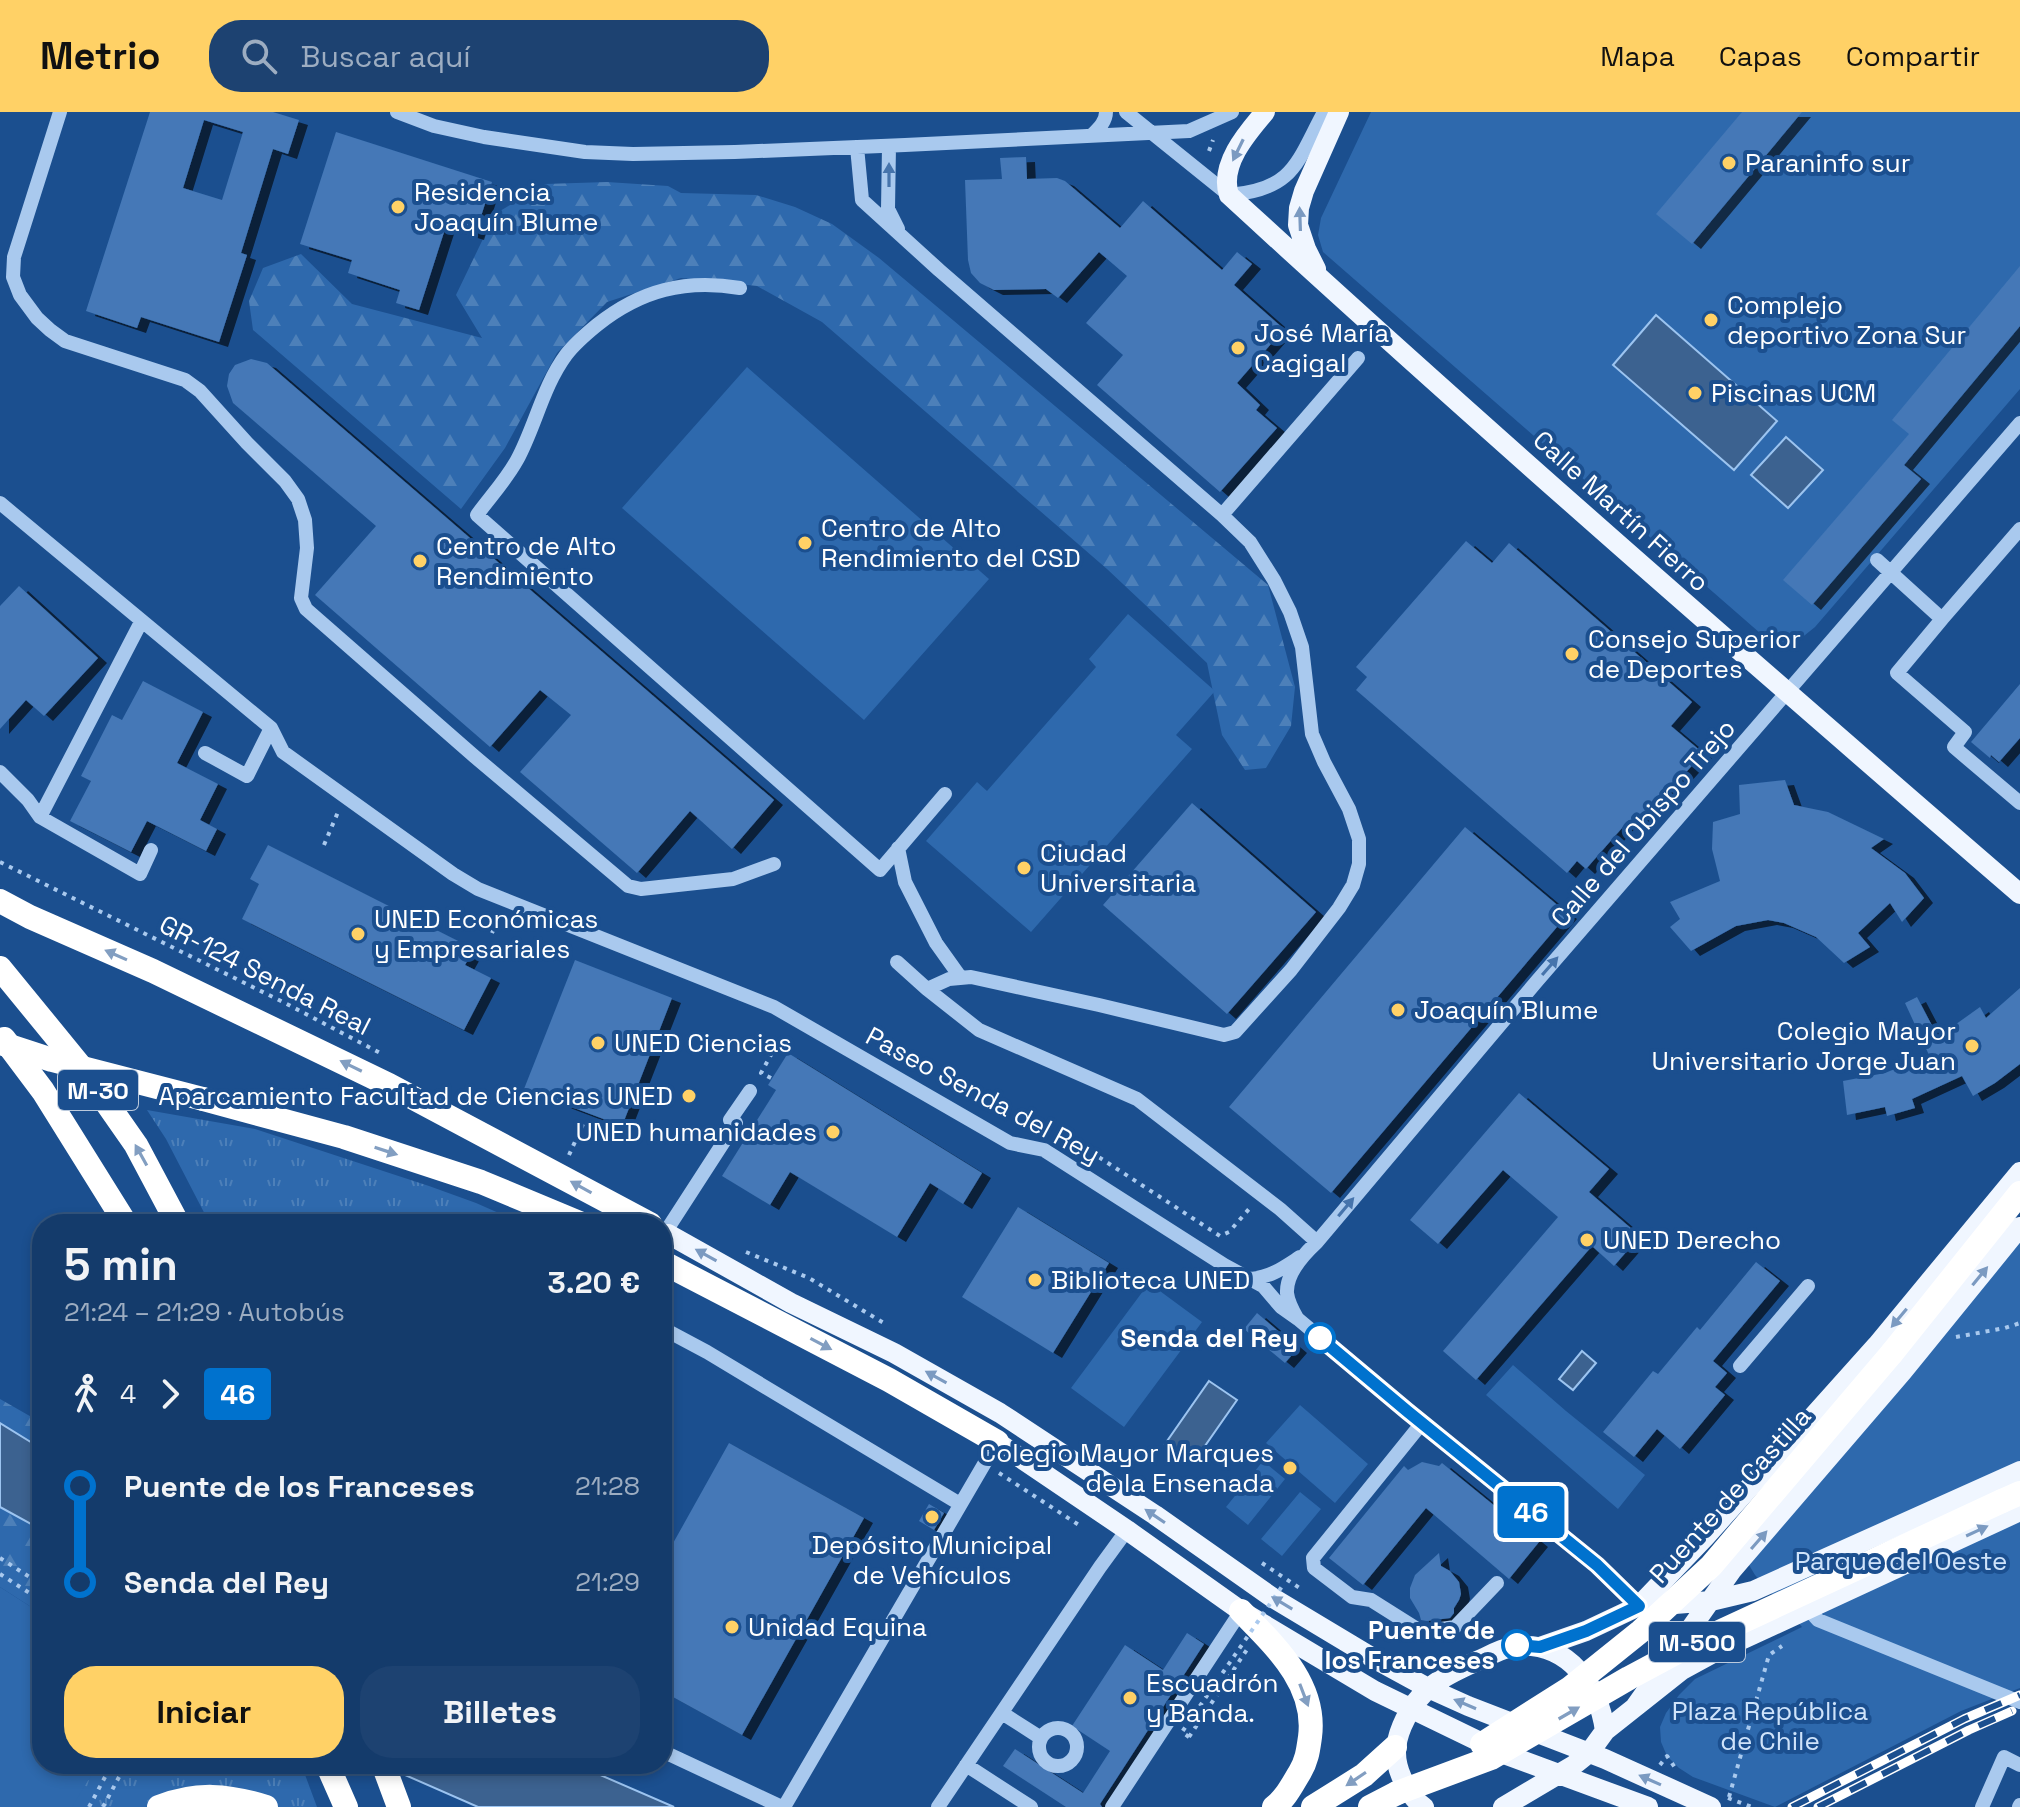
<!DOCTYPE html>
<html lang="es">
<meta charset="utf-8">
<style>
:root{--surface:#143b6b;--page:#1d4271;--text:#f1f3f6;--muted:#9dadc1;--line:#33557e;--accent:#ffd166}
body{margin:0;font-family:"Space Grotesk",sans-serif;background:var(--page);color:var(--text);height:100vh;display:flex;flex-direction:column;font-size:30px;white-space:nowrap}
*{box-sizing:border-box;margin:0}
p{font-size:26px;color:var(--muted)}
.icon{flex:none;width:44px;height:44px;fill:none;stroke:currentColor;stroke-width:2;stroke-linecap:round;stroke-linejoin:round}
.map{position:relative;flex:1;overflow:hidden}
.drawer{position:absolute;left:32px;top:1102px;width:640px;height:560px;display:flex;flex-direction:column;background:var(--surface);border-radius:32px;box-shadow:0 4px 12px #0003,0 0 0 2px var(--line)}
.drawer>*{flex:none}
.badge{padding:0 16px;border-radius:6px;font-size:28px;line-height:52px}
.map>.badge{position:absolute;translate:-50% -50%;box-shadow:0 0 0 4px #fff}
.legs{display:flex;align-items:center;gap:12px;height:88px;padding:0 32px;font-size:26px}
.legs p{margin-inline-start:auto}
.summary{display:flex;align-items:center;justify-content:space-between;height:136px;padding:0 32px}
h1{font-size:44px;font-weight:700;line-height:60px}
.cta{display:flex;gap:16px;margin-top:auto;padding:16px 32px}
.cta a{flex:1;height:92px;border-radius:32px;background:var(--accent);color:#111;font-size:32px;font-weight:700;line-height:92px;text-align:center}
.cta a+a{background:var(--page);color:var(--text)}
ul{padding:0 32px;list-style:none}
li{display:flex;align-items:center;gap:28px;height:96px;font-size:30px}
li i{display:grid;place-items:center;width:12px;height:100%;margin:0 10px;background:currentColor}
li i::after{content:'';width:20px;height:20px;margin:-10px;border:6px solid;border-radius:50%;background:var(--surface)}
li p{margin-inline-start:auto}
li:first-child i{background:linear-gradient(#0000 50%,currentColor 0)}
li:last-child i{background:linear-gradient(currentColor 50%,#0000 0)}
header{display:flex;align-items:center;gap:48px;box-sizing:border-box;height:112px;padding:0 40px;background:var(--accent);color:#111}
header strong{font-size:38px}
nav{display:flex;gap:44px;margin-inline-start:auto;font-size:28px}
.search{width:560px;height:72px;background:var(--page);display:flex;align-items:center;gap:20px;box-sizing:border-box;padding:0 28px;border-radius:32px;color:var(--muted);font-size:30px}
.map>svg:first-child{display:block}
</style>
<header>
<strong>Metrio</strong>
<div class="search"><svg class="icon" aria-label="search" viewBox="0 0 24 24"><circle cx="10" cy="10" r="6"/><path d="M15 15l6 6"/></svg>Buscar aquí</div>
<nav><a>Mapa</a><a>Capas</a><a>Compartir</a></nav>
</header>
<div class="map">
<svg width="2020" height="1695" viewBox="0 0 2020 1695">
<defs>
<pattern id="grass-tufts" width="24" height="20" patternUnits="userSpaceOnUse" patternTransform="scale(2)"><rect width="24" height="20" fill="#2e69ad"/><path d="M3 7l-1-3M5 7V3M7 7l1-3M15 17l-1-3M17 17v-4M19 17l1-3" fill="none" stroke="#4d80b9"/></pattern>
<pattern id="forest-firs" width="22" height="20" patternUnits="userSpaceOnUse" patternTransform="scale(2)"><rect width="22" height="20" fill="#2e69ad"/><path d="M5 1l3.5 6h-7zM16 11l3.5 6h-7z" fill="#4d80b9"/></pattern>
<filter id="shadow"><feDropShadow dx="9" dy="5" stdDeviation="0" flood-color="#0009"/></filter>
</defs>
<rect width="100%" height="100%" fill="#1b4f8f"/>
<!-- grass -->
<path fill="url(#grass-tufts)" d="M147 998 255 1017 429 1074 476 1091 524 1112H210L166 1027Z
M95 1652H301L317 1695H70Z"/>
<!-- forest -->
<path fill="url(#forest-firs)" d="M607 70 668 74 681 81 756 83 795 95 832 112 879 146 1268 473 1295 575 1291 614 1266 656 1245 658 1222 623 1207 551 1107 457 822 210 757 174 681 166 607 190 557 241 505 336 461 397 253 218 249 189 263 156 301 142 352 192 482 226 456 183 495 102 545 72Z
M0 1287 42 1311V1502L0 1475Z"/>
<!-- park -->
<path fill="#2e69ad" d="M1371 0H2020V277L1815 515C1796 530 1792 538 1768 528L1323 140 1318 123 1321 106Z
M747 255 989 467 864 608 622 396Z
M1128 502 1215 579 1176 623 1192 637 1031 820 926 729 977 670 987 679 1096 555 1089 547Z
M2020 1125V1576L1961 1599 1775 1695 1693 1665 1679 1656 1667 1644 1661 1630 1660 1615 1666 1601 1679 1583 1695 1567 1802 1515 1755 1463 1746 1448Z
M1149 1171 1202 1210 1124 1315 1071 1276Z
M1513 1253 1566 1299 1645 1363 1618 1397 1486 1283Z
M1300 1293 1368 1352 1335 1391 1266 1331Z
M1263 1349 1285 1367 1248 1413 1226 1395Z
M1300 1380 1321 1397 1282 1444 1261 1427Z
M0 1475 42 1502V1652H98L72 1695H0Z"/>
<!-- water -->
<path fill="#3c6290" stroke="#9cc4f0" stroke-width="2" d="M1656 203 1777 309 1734 358 1613 253Z
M1786 325 1823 358 1788 396 1751 363Z
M1582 1239 1596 1251 1573 1278 1559 1267Z
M1209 1269 1237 1288 1193 1351 1165 1332Z
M0 1311 42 1337V1418L0 1395Z
M380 1652H575L674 1695H478Z"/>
<!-- building -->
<path fill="#4478b7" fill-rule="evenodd" filter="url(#shadow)" d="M150 0H273L299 8 288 42 273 37 241 141 247 143 219 230 141 205 137 216 86 199ZM204 8 243 20 222 88 183 76Z
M1742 0H1802L1692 132 1656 102Z
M336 20 492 70 475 123 446 114 419 198 396 191 400 178 348 161 352 148 300 132Z
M1026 45 1027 67 1057 66 1065 69 1120 116 1143 89 1222 158 1237 140 1252 152 1234 173 1284 217 1237 271 1260 293 1256 298 1277 316 1220 380 1097 273 1123 243 1086 211 1127 164 1099 140 1058 186 1046 177 994 178 980 171 971 161 968 148 965 68 1002 67 1000 46Z
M2020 154V214L1904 353 1921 367 1812 493 1783 468 1909 322 1892 308Z
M251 247 267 251 774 688 732 737 690 699 637 761 520 660 571 603 540 578 490 635 315 483 376 414 233 291 227 274 229 262 235 253Z
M1466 429 1492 451 1509 431 1692 590 1671 614 1703 641 1638 715 1629 708 1586 757 1577 749 1567 761 1356 578 1367 565 1356 555Z
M19 474 98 546 44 604 26 588 0 617V494Z
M143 569 203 600 177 651 218 672 200 708 217 717 206 739 147 709 131 740 70 709 91 669 81 664 112 603 122 608Z
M2020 572V626L1999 650 1991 643 1990 646 1971 630Z
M1785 668 1794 693 1828 700 1884 727 1871 736 1905 761 1924 786 1902 810 1890 791 1858 821 1870 835 1844 851 1816 825 1784 811 1768 808 1736 814 1691 839 1670 815 1680 807 1670 790 1720 769 1712 737 1713 710 1740 702 1739 673Z
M1192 691 1316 800 1227 902 1103 793Z
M1465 715 1568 802 1331 1081 1229 995Z
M268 733 474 837 465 853 491 866 464 918 242 807 259 772 250 767Z
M575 848 672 886 622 1014 524 977Z
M2020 876V952L1995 971 1973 984 1962 964 1912 987 1915 996 1887 1004 1885 995 1847 1003 1843 969 1885 961 1929 943 1905 891 1917 885 1938 925 1980 895 1986 906Z
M788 941 982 1061 963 1092 930 1071 897 1125 790 1060 770 1093 722 1064 776 978 768 973Z
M1519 981 1609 1057 1589 1080 1640 1124 1614 1154 1592 1134 1476 1268 1443 1239 1558 1105 1503 1058 1438 1132 1410 1108Z
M1018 1095 1109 1151 1053 1241 962 1185Z
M1756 1150 1780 1169 1713 1249 1727 1261 1715 1275 1725 1283 1680 1337 1657 1317 1634 1345 1603 1320 1653 1259 1658 1262 1697 1215 1700 1218Z
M1257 1201 1298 1236 1285 1251 1244 1217Z
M729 1331 864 1406 742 1623 662 1579V1451Z
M1422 1350 1439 1354 1442 1351 1539 1430 1509 1467 1426 1396 1363 1473 1329 1446 1404 1354 1408 1358Z
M929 1392 944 1401 934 1418 919 1409Z
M1439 1441 1441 1454 1450 1459 1459 1470 1461 1482 1459 1488 1454 1496V1501L1450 1506 1427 1509 1421 1508 1419 1501 1410 1486V1476L1415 1463Z
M1187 1521 1204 1532 1100 1692 1102 1695H1066L1003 1654 1015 1637 1083 1681 1110 1639 1072 1614 1125 1533 1163 1558Z"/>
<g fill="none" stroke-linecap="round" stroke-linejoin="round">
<!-- path -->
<path stroke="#a9c9ee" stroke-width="4" stroke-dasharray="4 6" stroke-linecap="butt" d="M1209 39 1213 28
M324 733 338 700
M0 750 283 890 384 943
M492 821 501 801
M771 966 761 961 777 932
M1067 1032 1071 1027 1220 1124 1229 1120 1249 1097
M569 1043 584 1010
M746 1140 809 1166 887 1213
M1956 1225 2005 1216 2020 1211
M999 1361 1082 1415
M0 1446 42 1473
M1262 1451 1301 1477
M0 1462 42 1489
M1189 1625 1248 1536
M1660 1653 1667 1644 1676 1657
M1729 1685 1769 1543 1782 1534
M1728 1686 1752 1695
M89 1695 112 1652
M103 1695 126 1652"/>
<!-- minor -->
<path stroke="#a9c9ee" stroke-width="14" d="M60 0 14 145 13 165 20 183 37 206 50 218 65 229 185 268 200 279 247 331 285 369 298 387 305 408 307 436 301 486 306 497 474 644 628 774 641 777 733 767 774 752
M397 0 434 14 484 25 585 40 633 42 735 40 905 33 1189 19 1232 0
M1126 0 1229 83C1294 77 1296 52 1324 0
M1091 24C1098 17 1106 10 1106 0
M889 34 888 97 898 117
M857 35 862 88 939 158 1222 403 1250 430 1274 468 1290 500 1302 535 1312 622 1324 650 1349 697 1359 727V752L1353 773 1339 796 1291 858 1235 920 1224 923 1099 893 971 865 949 867 927 877
M740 176C685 167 641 178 597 213 586 222 575 231 566 243 543 274 535 315 517 348 506 368 490 385 477 403L880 758 945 682
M0 391 271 616 283 640 453 762 478 777 774 895 1010 1031 1044 1038 1224 1153 1263 1174 1281 1195 1298 1207 1392 1286 1597 1453C1614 1470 1657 1505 1663 1527 1665 1535 1660 1544 1658 1552
M1222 403 1358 246
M1877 448 1942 507 1897 561 1965 620 1954 635 2020 691
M1942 507 2020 417
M205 641 247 664 271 616
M0 660 28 688 40 705 140 762 151 738
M40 705 141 510
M898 736 905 770 936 831 961 866
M897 850 927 877 979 918 1137 987 1280 1097 1317 1130
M668 1122 670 1113 736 1011 730 1008 750 979
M1251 1167C1271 1165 1283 1156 1300 1145
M1297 1206C1293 1199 1288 1190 1287 1181 1286 1162 1304 1142 1317 1130L1537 869 2020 311
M662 1216 707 1240 960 1392
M1740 1254 1808 1174
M1422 1311 1313 1446 1314 1456 1352 1485 1371 1488 1417 1517 1427 1519 1455 1515 1497 1471
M1808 1497 1818 1508 2020 1590
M1002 1601 1041 1626
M1039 1635a19 19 0 1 1 38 0a19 19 0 1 1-38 0Z
M662 1639 782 1695
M966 1653 1031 1695
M784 1695 997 1330
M938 1695 1100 1455 1127 1418
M1112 1695 1241 1499
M1982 1695 2004 1645 2020 1653
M2019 1695 2020 1693"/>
<!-- major -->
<path stroke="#f0f6ff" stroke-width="20" d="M1265 0C1247 21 1219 53 1229 83 1488 321 1754 552 2020 782
M1316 157 1306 137 1298 113 1299 96 1304 79 1339 0
M668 1122 791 1191 894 1241 1000 1301 1155 1403 1273 1486 1373 1546 1428 1576 1468 1594 1605 1647 1711 1695
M997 1330 1127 1418 1241 1499 1375 1579 1507 1643 1648 1695
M1663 1493 1711 1489 1753 1479 2020 1359
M1540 1535 1586 1519 1639 1494 1705 1425 1877 1233 2020 1060
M1635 1595 1732 1458 1903 1259 2020 1115
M1424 1695C1414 1689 1408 1677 1402 1666 1394 1648 1394 1633 1402 1614 1418 1575 1447 1562 1484 1546 1494 1541 1508 1534 1519 1534 1569 1531 1599 1574 1605 1619
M1503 1695 1574 1653 1589 1641 1605 1619 1682 1558 1715 1540 2020 1399"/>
<!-- highway -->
<path stroke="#fff" stroke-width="24" d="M0 789 30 805 153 859 389 973 650 1112
M0 856 85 960 136 1033 178 1112
M4 927 43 979 126 1112
M203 987 344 1025 481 1070 582 1112
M662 1150 889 1268 997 1330
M1892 1241 2020 1081
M2002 1389 2020 1381
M1241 1499C1275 1534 1317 1572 1310 1625 1308 1639 1307 1648 1300 1660 1292 1673 1286 1686 1274 1695
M327 1652 346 1695
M159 1695C197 1680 228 1683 266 1695
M1313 1695 1364 1663 1395 1635
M1370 1695 1397 1681"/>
<defs>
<path id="rail" d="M1792 1695 1964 1607 2020 1583
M1818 1695 1969 1618 2012 1599"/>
</defs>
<!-- rail casing -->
<use href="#rail" stroke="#fff" stroke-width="9"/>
<!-- rail -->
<use href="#rail" stroke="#1b4f8f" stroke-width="6" stroke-dasharray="18" stroke-linecap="butt"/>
<!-- path-bridge -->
<path stroke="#a9c9ee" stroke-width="4" stroke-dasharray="4 6" stroke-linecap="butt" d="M1189 1625 1182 1620 1283 1473"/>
<!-- highway-bridge -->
<path stroke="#fff" stroke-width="24" d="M0 931 52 948 203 987
M1482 1632 1570 1576 1641 1519 1711 1454 1892 1241
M383 1652 399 1695
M1397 1681 1491 1646 1629 1566 1685 1536 2002 1389"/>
</g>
<!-- one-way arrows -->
<defs><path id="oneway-solid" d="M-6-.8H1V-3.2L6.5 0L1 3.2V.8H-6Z" transform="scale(2)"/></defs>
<g fill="#7b9ac1">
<use href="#oneway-solid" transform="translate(1238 38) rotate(116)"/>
<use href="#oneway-solid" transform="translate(1300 107) rotate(-92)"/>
<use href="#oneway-solid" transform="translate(706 1143) rotate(-151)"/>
<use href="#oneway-solid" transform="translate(1980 1164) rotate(-51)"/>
<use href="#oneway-solid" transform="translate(1899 1206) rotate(130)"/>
<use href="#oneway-solid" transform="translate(936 1265) rotate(-151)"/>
<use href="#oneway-solid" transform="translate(1155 1404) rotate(-146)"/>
<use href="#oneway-solid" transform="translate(1977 1419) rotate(-25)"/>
<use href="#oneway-solid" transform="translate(1759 1428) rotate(-49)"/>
<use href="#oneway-solid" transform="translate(1282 1491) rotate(-149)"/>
<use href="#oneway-solid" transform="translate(1465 1592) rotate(-157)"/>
<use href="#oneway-solid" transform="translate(1650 1668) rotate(-156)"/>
</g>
<g fill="#4674ac">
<use href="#oneway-solid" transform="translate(889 63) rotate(-90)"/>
<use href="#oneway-solid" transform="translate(1550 854) rotate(-49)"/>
<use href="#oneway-solid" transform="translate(1346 1095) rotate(-50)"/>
</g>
<g fill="#829ec1">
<use href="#oneway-solid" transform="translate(116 843) rotate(-156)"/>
<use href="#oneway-solid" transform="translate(351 954) rotate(-154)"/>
<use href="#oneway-solid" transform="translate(386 1039) rotate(18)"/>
<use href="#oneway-solid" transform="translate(141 1043) rotate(-119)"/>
<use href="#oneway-solid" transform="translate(581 1075) rotate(-151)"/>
<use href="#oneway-solid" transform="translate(821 1232) rotate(28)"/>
<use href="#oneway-solid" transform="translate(1304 1583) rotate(69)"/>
<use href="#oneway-solid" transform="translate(1569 1601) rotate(-30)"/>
<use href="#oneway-solid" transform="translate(1356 1667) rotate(146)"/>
</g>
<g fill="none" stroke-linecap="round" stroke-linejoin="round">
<defs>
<path id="line-1" d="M1320 1226 1407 1299 1597 1453 1639 1494 1586 1519 1540 1535 1517 1533"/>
</defs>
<!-- line-1 casing -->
<use href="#line-1" stroke="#fff" stroke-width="18"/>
<!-- line-1 -->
<use href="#line-1" stroke="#0072ce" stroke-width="12"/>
</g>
<!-- markers -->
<g fill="#ffd166" stroke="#1b4f8f" stroke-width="3">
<circle cx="1729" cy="51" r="8"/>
<circle cx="398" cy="95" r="8"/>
<circle cx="1711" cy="208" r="8"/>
<circle cx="1238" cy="236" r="8"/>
<circle cx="1695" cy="281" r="8"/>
<circle cx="805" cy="431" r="8"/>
<circle cx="420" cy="449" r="8"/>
<circle cx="1572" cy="542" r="8"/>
<circle cx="1024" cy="756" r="8"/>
<circle cx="358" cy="822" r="8"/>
<circle cx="1398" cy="898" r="8"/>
<circle cx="598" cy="931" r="8"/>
<circle cx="1972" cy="934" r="8"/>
<circle cx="689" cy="984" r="8"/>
<circle cx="833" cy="1020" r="8"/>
<circle cx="1587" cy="1128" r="8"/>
<circle cx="1035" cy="1168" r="8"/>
<circle cx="1290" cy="1356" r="8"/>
<circle cx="932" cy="1405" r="8"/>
<circle cx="732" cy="1515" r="8"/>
<circle cx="1130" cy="1586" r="8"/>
</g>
<g fill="#fff" stroke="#0072ce" stroke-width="4">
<circle cx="1320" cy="1226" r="14"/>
<circle cx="1517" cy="1533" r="14"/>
</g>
<g text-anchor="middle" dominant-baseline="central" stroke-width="8" stroke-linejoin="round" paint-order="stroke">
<!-- shield labels -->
<g fill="#1b4f8f" stroke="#bbcadd" stroke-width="2">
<rect x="58" y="958" width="80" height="40" rx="6"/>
<rect x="1649" y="1510" width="96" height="40" rx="6"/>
</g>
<g font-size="24" font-weight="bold" fill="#fff">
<text x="98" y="978">M-30</text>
<text x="1697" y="1530">M-500</text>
</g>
<!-- poi labels -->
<g font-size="26" fill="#fff" stroke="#1b4f8f" text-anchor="start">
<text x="1745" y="51">Paraninfo sur</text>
<text x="414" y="80">Residencia<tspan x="414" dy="30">Joaquín Blume</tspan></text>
<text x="1727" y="193">Complejo<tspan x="1727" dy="30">deportivo Zona Sur</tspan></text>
<text x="1254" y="221">José María<tspan x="1254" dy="30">Cagigal</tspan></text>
<text x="1711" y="281">Piscinas UCM</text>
<text x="821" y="416">Centro de Alto<tspan x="821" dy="30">Rendimiento del CSD</tspan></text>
<text x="436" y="434">Centro de Alto<tspan x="436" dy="30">Rendimiento</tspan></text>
<text x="1588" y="527">Consejo Superior<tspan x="1588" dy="30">de Deportes</tspan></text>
<text x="1040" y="741">Ciudad<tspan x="1040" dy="30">Universitaria</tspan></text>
<text x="374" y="807">UNED Económicas<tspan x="374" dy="30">y Empresariales</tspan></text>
<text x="1414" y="898">Joaquín Blume</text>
<text x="1956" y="919" text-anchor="end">Colegio Mayor<tspan x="1956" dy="30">Universitario Jorge Juan</tspan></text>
<text x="614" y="931">UNED Ciencias</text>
<text x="673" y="984" text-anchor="end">Aparcamiento Facultad de Ciencias UNED</text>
<text x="817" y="1020" text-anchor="end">UNED humanidades</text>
<text x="1603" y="1128">UNED Derecho</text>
<text x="1051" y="1168">Biblioteca UNED</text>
<text x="1274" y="1341" text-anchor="end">Colegio Mayor Marques<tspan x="1274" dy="30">de la Ensenada</tspan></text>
<text x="932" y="1433" text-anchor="middle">Depósito Municipal<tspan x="932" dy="30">de Vehículos</tspan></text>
<text x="748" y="1515">Unidad Equina</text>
<text x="1146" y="1571">Escuadrón<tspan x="1146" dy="30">y Banda.</tspan></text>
</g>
<!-- street labels -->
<g font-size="26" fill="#fff" stroke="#1b4f8f">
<text transform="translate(1621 399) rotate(42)">Calle Martín Fierro</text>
<text transform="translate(1643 711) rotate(-49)">Calle del Obispo Trejo</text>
<text transform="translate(265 863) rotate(27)">GR-124 Senda Real</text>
<text transform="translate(983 983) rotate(28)">Paseo Senda del Rey</text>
<text transform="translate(1730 1383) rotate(-48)">Puente de Castilla</text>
</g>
<!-- stop labels -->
<g font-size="26" font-weight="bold" fill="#fff" stroke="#1b4f8f" text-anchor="end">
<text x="1298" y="1226">Senda del Rey</text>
<text x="1495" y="1518">Puente de<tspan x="1495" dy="30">los Franceses</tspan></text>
</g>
<!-- park labels -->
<g font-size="26" fill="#cfe3fa" stroke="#1b4f8f">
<text x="1901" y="1449">Parque del Oeste</text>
<text x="1770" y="1599">Plaza República<tspan x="1770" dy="30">de Chile</tspan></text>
</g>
</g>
</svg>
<b class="badge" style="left:1531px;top:1400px;background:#0072ce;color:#fff">46</b>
<section class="drawer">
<div class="summary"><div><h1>5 min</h1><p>21:24 – 21:29 · Autobús</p></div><b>3.20 €</b></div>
<div class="legs"><svg class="icon" aria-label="walk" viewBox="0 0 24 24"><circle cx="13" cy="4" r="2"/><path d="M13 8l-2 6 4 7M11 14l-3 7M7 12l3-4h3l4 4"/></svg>4<svg class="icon" aria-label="forward" viewBox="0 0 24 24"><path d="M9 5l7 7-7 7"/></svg><b class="badge" style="background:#0072ce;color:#fff">46</b></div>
<ul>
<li><i style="color:#0072ce"></i><b>Puente de los Franceses</b><p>21:28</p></li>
<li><i style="color:#0072ce"></i><b>Senda del Rey</b><p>21:29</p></li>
</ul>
<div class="cta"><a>Iniciar</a><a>Billetes</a></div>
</section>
</div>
